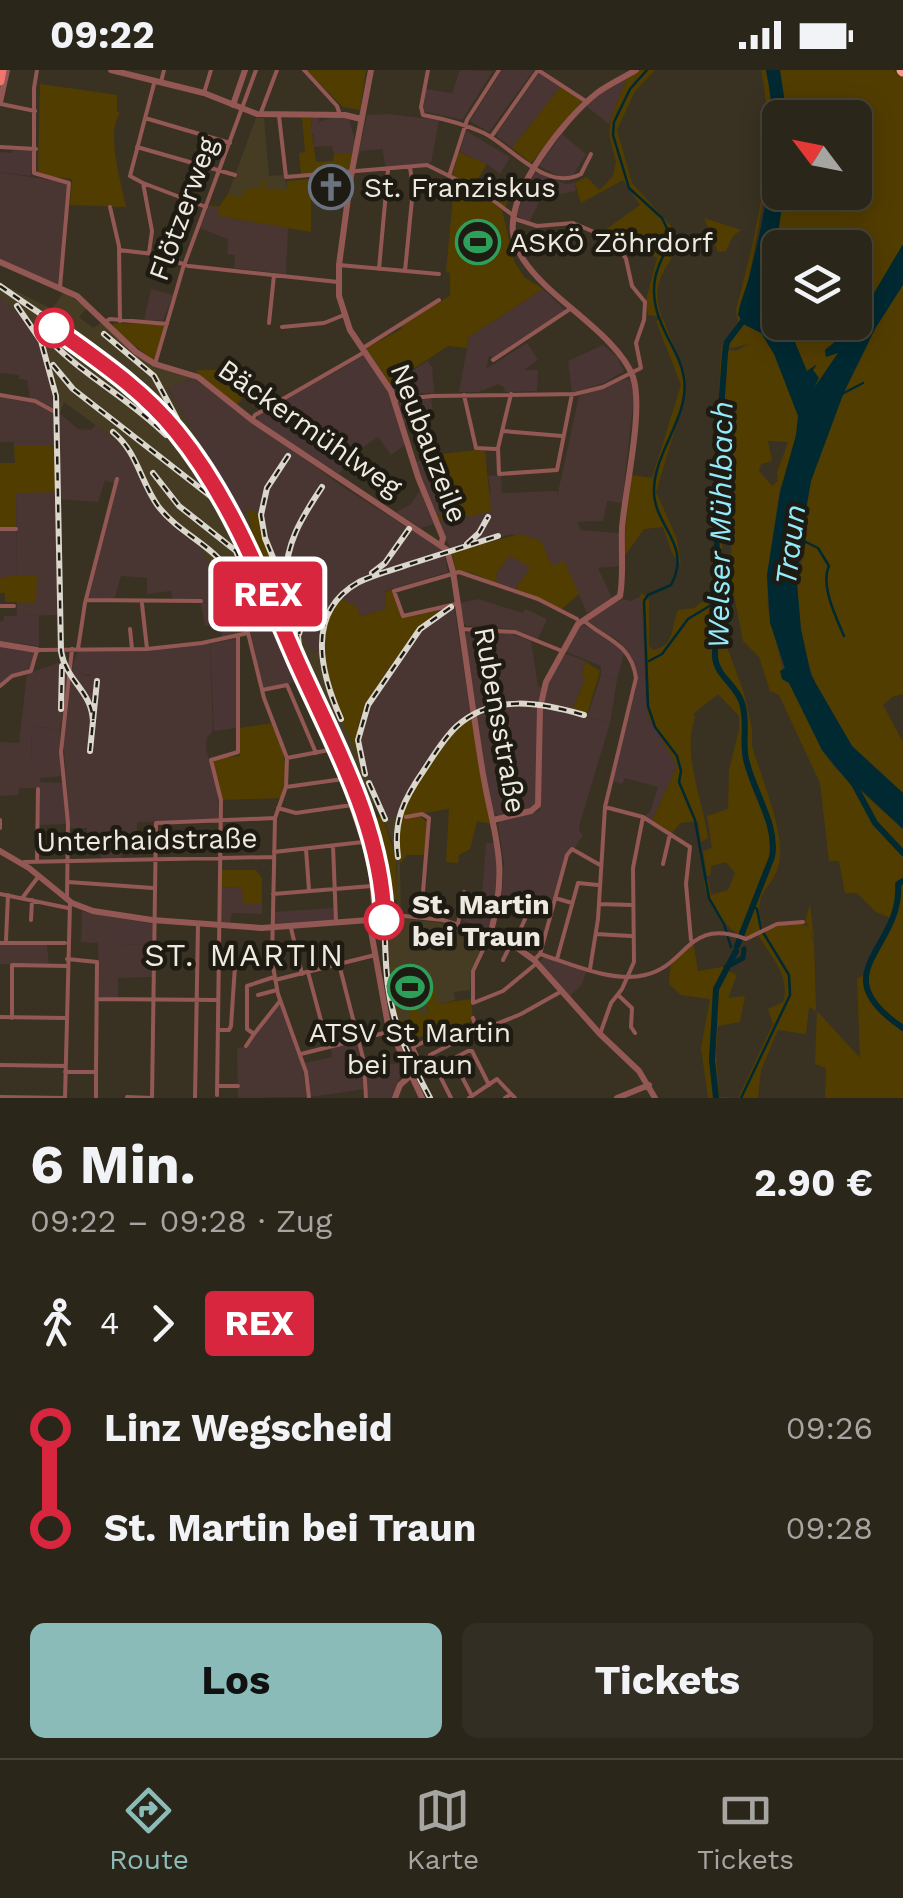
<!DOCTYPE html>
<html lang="de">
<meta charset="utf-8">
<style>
:root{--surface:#2b261a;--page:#332e23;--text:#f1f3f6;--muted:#a6a5a2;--line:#474339;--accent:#8bbbb9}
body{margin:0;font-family:"Work Sans",sans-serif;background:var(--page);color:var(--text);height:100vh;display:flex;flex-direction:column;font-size:38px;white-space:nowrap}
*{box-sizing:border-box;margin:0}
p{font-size:32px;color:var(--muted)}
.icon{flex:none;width:55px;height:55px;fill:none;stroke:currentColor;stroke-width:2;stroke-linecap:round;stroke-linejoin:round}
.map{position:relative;height:1028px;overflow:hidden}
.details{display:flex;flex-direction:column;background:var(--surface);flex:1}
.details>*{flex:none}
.badge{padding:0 20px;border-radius:8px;font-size:35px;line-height:65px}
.needle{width:65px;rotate:302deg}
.tools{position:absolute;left:762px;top:30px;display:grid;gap:20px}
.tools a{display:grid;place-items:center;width:110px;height:110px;border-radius:15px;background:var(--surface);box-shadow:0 5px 25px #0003,0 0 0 2px var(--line);font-size:50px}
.map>.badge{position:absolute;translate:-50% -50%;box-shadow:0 0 0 5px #fff}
.legs{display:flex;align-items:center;gap:15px;height:110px;padding:0 30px;font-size:32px}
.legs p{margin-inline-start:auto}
.head{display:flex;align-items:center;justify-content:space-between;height:170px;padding:0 30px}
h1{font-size:55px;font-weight:700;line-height:75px}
.cta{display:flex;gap:20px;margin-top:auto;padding:20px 30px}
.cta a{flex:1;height:115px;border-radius:15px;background:var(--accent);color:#111;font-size:40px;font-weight:700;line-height:115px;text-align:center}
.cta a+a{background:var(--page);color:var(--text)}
ul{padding:0 30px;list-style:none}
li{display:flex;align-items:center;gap:35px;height:100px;font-size:38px}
li i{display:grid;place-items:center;width:15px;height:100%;margin:0 12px;background:currentColor}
li i::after{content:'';width:25px;height:25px;margin:-12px;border:8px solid;border-radius:50%;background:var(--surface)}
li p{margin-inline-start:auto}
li:first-child i{background:linear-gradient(#0000 50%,currentColor 0)}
li:last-child i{background:linear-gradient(currentColor 50%,#0000 0)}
.status{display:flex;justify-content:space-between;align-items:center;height:70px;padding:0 50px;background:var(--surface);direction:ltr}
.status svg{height:28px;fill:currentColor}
.dock{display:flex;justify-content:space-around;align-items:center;height:140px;border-top:2px solid var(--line);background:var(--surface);font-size:28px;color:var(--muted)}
.dock a{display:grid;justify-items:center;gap:5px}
.dock .on{color:var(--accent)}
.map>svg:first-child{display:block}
</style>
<div class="status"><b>09:22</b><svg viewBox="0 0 49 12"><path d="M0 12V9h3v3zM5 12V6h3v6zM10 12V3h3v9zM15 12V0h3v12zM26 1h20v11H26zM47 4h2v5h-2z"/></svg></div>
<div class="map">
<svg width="903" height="1028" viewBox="0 0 903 1028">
<rect width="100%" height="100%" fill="#393222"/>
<!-- commercial -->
<path fill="#493534" d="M460 0 493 1 462 50 423 41 426 19 452 23Z
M502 0H534L489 62 470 51Z
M539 3 561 16 512 78 497 67V63Z
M627 8 609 54 586 36 601 23Z
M466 61 510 87 500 104 487 94 460 82Z
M562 64 586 84 572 107H561L539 96Z
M13 80 34 81 31 106 0 102V82L12 83Z
M535 102 566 114 575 113 576 121 541 128 529 153 516 145Z
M543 219 565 240 563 243 494 287 489 286 486 299 527 273 538 290 524 300H538L537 321 505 322 504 317 498 314 481 321 482 313 480 322H459L469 267Z
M603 275 617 287 624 301 604 313 572 323 568 291Z
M365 285 389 324 405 375 391 385 378 367 353 384 339 404 257 350 259 344Z
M428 291 432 297 434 323H394L390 314Z
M0 460H16L17 507 0 508Z
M510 485 531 498 515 519 497 514 496 504Z
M639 527 642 530 646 629 677 696 652 751 644 746 650 742 658 717 625 708 622 714 612 711 636 619 635 596 619 571 587 552 589 547 623 529 631 531Z
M39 545V576L0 571V551H3L4 546Z
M581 554 609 567 624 583 617 610 601 605V596L567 582 566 578Z
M234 569 237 570V658L214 661 210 574Z
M0 576 32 581 34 585 30 599 10 605 0 615Z
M78 581H107L106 593 96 604 82 605 73 595Z
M524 634 538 636 536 733 534 737 499 747 493 741 485 704 511 699 502 638Z
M542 636 610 653 580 753 579 761 583 765 574 779 571 778 552 835 501 836 504 793 498 755 500 751 540 741Z
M32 656 60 659V692H31Z
M40 712 62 713 67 754 39 755Z
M486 773H496L499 798 495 837 488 857 484 859 462 850 467 824 482 825Z
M334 838 335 850 274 855V842Z
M119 848 152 854 153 875 118 874Z"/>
<!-- industrial -->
<path fill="#493532" d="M388 44 439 50 431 93 386 97 382 79 361 81 357 88 367 45Z
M334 47 349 48 355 71 352 84H334L332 76 314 77 313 64H309L308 60 312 59 311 48H319V52Z
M0 102 67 113 58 214 0 190Z
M209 135 221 140 219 146 288 158 286 204 234 198 235 185 227 184 228 169 200 158Z
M151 219 173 225 163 251 144 250Z
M0 228 18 241 35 264 51 307 56 340 78 359 91 360 96 355 117 371 132 388 151 431 163 446 201 476 233 565 221 568 222 561 216 555 205 556 200 530 173 531 171 521 147 524V508L121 506 114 530 88 528 115 414 105 410 98 432 57 429 59 545 17 546 16 422 56 377 14 376V372H0V326L36 333 56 341 30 328 27 310 19 309V305L0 303Z
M189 305 342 416 444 481 448 502 385 521 386 539 361 546 356 536 324 559 321 581 312 584 306 577 264 468 260 446 247 442 237 445 231 427 167 317 190 310Z
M625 309 631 310 634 326 622 433 607 431 603 451 577 452 581 460 619 463V496L598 498 613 530 587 543 564 492 552 497 541 471 511 464 452 482 437 449 442 447 444 452 455 449 491 422 488 406 501 405 502 423 557 421V427L579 326Z
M431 327 434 347 403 354 398 335 401 331Z
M440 384 438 414 459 416 454 439 436 446 415 392Z
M420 420 434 454 421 458 396 442 411 434Z
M478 529 523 543 525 539 547 549 538 569 512 559 467 556 464 553 460 533Z
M454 536 471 645 446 666 396 750 387 748 358 685 359 653 369 629 418 559 437 540Z
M272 543 305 611 267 618 263 616 249 562 242 563 236 553Z
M468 561 509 563 531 571 538 616 542 618 538 631 476 642 465 567Z
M210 574 213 661 207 667 206 679 218 720 219 750 137 752V765H123L121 788 101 789V769H87V758H70L63 668 73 595 82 605 89 606 106 593 107 581Z
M567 584 585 591 582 605 585 608 572 641 543 633 550 610 562 585Z
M61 592 68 608 60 659 33 656 31 674V692H60L61 706 40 708V718H19L18 725 0 726V672L19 673 27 604Z
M601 605 617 610 610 653 587 647Z
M502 638 511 700 485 704 476 646Z
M221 817 243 818V833H262V844L232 843 230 853 221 852Z
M82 841 119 848V874L153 875V880H144L143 892 153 893V907L118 908V928L99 927 98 873 81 872Z
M0 874 47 875 49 895 0 894Z
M544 887 584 899 586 903 582 914 569 927 539 892Z
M276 935 280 936 302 993 307 1027 238 1028 237 978 246 977Z
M356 972 364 999 365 1019 310 1027 305 993 332 987 331 978Z
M400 993 401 1004 392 1028H367L366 998Z"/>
<!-- built -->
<path fill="#463c24" d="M256 48H264L269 106 284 105 287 119 241 129 228 124Z
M0 213 52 239 64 222 87 238 79 247 93 258 101 253 131 281 189 305 191 309 167 318 225 413 237 444 247 443 248 438 253 475 278 531 312 583 321 581 336 635 387 748 396 749 406 725 446 666 471 645 404 733 399 747 401 844H397V793L391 768 382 746 369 728 364 731 383 797 388 847 446 853 486 869 471 901 470 920 454 922 455 930 427 937 432 963 404 972 432 1028H427L413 1003 389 942 382 862 374 863 375 852 382 845 376 790 370 764 273 544 237 553 242 563 233 565 202 479 163 446 151 431 132 388 117 371 64 332 60 343 56 340 53 318 41 275 26 250 0 228Z"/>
<!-- green -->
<path fill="#523d00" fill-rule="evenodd" d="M306 0H366L360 40 343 37Z
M640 0H655L635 21 617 60 632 113 671 156 679 177C663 201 650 217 662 247L648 245 646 230 657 188 649 184 645 186 634 168 621 178 601 163 640 135 623 110 581 133 575 113 586 107 600 120 613 106 616 92 609 64 611 48 627 8Z
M761 0H766L771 26 773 76 749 209 739 241 741 253 746 255 756 249 751 245 752 230 755 228 759 230 784 123 855 122V48L787 47 780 0H893L903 6V624L892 627 883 635 903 672V723C886 708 867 693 852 676 815 632 796 568 797 511 797 497 805 488 805 475 806 462 802 450 805 437 815 376 846 320 872 265L794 373 780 419 775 451 767 505 768 539 783 600 822 680 835 698 903 759V1028H825L826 998 815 994 817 941 860 988 857 908 865 905C868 884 883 869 891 848L876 842 857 823H845L839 791H829L820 713 779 625 770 621 759 587 743 571 732 515 731 467 722 466V564H732L728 580 744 623 752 659V676C761 707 782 755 780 786 777 822 748 817 764 860L743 868C725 857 706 833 704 811L708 809 711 825 728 820 735 803 726 792 711 796 710 806H707L703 781 712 778 707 746 728 739 729 700 739 660V646L718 624 693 644 695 647C682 685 702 727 708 768L701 772 698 751 680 753 672 763 652 751 677 696 648 646 642 530 639 527 642 523 649 529V576L653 580C676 576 670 557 678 540L694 538 711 525 721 278 736 281 749 274 731 278 723 276 738 252 736 240C756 162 778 80 761 0ZM780 178H855V252H780ZM768 371 788 372 777 403 778 411 772 416 759 401 761 394 772 391Z
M40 14 117 25V42L120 43C106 64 120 107 126 137L70 135 72 109 38 105Z
M561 16 582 31 531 93 512 78Z
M302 48H311L312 60 308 64H312L316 92 333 91 334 84H352L349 100 301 104 299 83 305 82Z
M459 82 487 94 474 115 508 133 504 138 482 120 452 106Z
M263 109H266L265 120 287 119V111L311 109V162L218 146 220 140 209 135 219 137 228 124 241 128 244 120 261 117Z
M451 118 487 128 502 140 514 191 524 207 543 219 469 267 467 278 448 276 390 314 366 278 402 259 401 255 450 226V203L446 202 453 127Z
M704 148 741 160 733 166 726 181 718 182Z
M663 249 686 307V323L656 422 677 469 681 495 672 483 663 457 644 459 623 488 630 405 652 408 681 315 656 251Z
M115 253 162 255 165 258 156 287 153 290 111 257Z
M198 300H224L249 319 237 335 196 302Z
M14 376H56L57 422 16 423V457H0V393H15Z
M476 380 485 381 491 441 444 452 436 446 453 439 449 432 459 416 437 414 440 384Z
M248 438 260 446 264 468 306 577C299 558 286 545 277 528 260 499 252 472 248 438Z
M520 464 541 471 552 496 564 491 579 524 562 539 515 519 530 498 510 485 496 504 497 514 472 503 456 501 452 482Z
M17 505H37L36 533 5 532V523H0V508Z
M392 519 402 548 437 540 438 542C415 557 366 627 359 653 356 664 356 674 358 685 336 635 302 579 341 529L356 536 361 546 386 539 385 522Z
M585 591 600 601 587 645 572 641 585 608 582 605Z
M471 647 491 754 477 751 470 779 459 785 458 793 446 792 449 739 417 744 427 752 424 785H407L400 794C398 779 395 763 399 747 407 717 445 664 471 647Z
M273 653C284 679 290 701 281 728L222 730 212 689 240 686V658Z
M333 678C363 726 379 788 382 845L353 729Z
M382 746 396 786 397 830H387L383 797 371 750Z
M221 800H256L262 808V833H243L242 818 221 817Z
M810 834 814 869 810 860 814 874 816 941 809 937 806 964 778 960 761 1000 758 1028H738L773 954 768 939 783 932C791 907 771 886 758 865 774 857 792 848 809 857L805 852Z
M693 871 698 901 722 897 729 891 728 901 737 905 728 928 745 926 740 952 718 956 716 983 719 1027 737 1028H708L701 978 710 929 681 925 669 914 671 891Z
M393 894 396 899 420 896 425 917 434 916 437 934 471 929 473 951 405 970 399 951 410 948 409 941 418 939 420 945 428 944V936L425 932 424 936 400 938 399 948Z"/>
<!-- water -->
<path fill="#002931" d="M766 0H780L787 47 780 48V122L784 123 773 197 780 252 787 253 807 301 817 294 813 300 819 308 814 318 838 283 826 287 825 280 855 255 903 174V215L875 259 844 322 811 411 803 458 806 472 798 495 797 513 801 559 811 605 852 676 903 723V759L859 718 855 720 822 680 789 613 782 609 780 601 785 598 770 553 767 505 780 423 796 365 798 346 774 284 761 263 745 255 738 245C740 231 746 220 749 207 766 142 781 69 766 0Z"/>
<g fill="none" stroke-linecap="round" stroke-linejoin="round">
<!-- stream -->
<path stroke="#002931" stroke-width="2.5" d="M647 0 630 19 614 52 613 65 629 118 662 148 672 169C656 197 648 216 659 248
M660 250C667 270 681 287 684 308 690 346 654 382 654 420 653 456 693 474 671 515L648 525 644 531 648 636 655 657 677 686 681 701 679 712 695 750 709 828 724 854 731 877
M842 324 863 313
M804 471 818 478 829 496C820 515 836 547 844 566
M649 591 662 584 688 549 716 532
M726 897 730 890
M741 1028 790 925 789 905 761 859 757 839 752 835"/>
<!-- canal -->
<path stroke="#002931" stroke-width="5" d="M726 897 743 888 744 879"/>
<!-- river -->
<path stroke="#002931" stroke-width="6" d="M853 712 875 753 903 783
M903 811 898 814C903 879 820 902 903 958
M737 876 772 787C778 754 753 722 746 689 742 670 748 652 742 633 736 614 717 607 715 587L718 383 725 283 727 272 746 247
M716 1028 712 990 716 919 736 881"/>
<!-- minor -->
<path stroke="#935853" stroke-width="4" d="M37 0 34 18V103L69 113 60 217
M304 0 337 36 340 45
M428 0 421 37 423 45C445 49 464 54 484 63 513 78 546 122 581 104L591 84
M161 12 164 0
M204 23 211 0
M1 34 35 41
M260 45 277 0
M279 46 286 107 427 95 482 122 514 146
M145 48 230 73
M491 67 538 0 587 32
M0 77 36 79
M137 77 235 105
M449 106 467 50 499 0
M143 113 206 137
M110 137 119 176 120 251
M119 180 153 184 189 196 338 212
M149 183 152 161 143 113 130 106 155 10
M339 195 439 204
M379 199 388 100
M405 201 413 119 410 97
M104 252 110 249 167 254
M269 253 274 205
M282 257 324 253 344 245
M363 278 439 230
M493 290 570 239
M155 294 183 198 256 0
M511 324 498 378 499 404 557 400 572 324
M0 325 35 331 55 342
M464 325 476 378 496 379
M394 330 432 326 575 324 603 317 641 298 636 273 644 250 645 232 632 216 626 189 620 179 606 167 573 153 537 156 515 149
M252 350 255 345 363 283
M503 361 562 366
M0 459H16
M86 530 201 531
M142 534 147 579
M456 534 403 546 394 521 459 502 538 529 577 549
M0 536H14
M583 550C606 570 631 573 636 608L605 737 598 849 590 899
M130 559 132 579
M461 559 515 562 562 581
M78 579 85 533 117 409
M0 616 12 606 31 601 37 580 147 579 202 573 248 563 264 628 287 688 286 717 275 748 272 891 278 924 306 1002 309 1028
M262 620 287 615 316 683
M287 688 329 680 333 683 363 772 371 805 374 847 370 851
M286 717 343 709
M605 737 643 747 690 777 686 814 691 870
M278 738 296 743 352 735
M406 747 422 744 429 748 421 847
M0 750V758
M156 770 220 768
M333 776 336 851
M306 779 309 820
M274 782 363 772
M37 791 38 719
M24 792 274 787
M663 794 670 764
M68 812 153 818
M0 824 68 838
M273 824 372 816
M23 827 38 807
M67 828 68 753 61 682 72 579
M555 828 572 833
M599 834 632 835
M499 836 524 837
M404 846 443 850 490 865 473 901V933L503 921 537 893
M31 850 32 830
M458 854 464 822
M291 858 302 904
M521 858 531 836 551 837
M596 864 631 866
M6 870 8 825
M0 873H65
M540 884 567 785 572 779 600 795
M557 889 578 813 598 815
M503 890 510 876
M534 890 540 884C571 894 612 913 645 905 689 895 686 847 746 869L777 854 803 852
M339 894 364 992 366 1028
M308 902 328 977
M274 907 247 916V959L254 964 280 931
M275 910 375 885
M258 925 277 920
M618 925 632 938 631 957 635 963
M97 929 218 930
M0 947 65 948
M12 948V895L67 896
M473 948 477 962 521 944 562 921
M218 960H229L231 956 235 896 234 887 220 888
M600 964 611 933 622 919 634 892 633 798 643 747
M246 976 254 964
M301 984 388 962
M453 990 472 1026
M0 995 65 996
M435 996 423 1000 413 977 452 959 459 968
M436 998 430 985 477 961
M65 1002H96L97 892 67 889
M217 1016H238
M217 1025 221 730 211 690 238 682V566
M0 1027 65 1028
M127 1027 152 1028
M65 1028 70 833
M96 1028V1003
M152 1028 156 753 275 748
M195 1028 198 854
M451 1028 436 998 468 981H472L489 1015
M469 1028 497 1009 511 1024
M505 1028 511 1024 515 1028"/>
<!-- tertiary -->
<path stroke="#935853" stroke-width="6" d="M111 0 204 23 257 44 345 45 361 49
M371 0 351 106 339 195V226L350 260 391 321 418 407 443 468 441 475
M0 32 7 0
M233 35 245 0
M0 192 77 226 136 282 155 294 198 307 252 350 447 480 453 502C463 566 471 629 481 692 492 765 511 789 490 865L516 877 534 890 600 964 639 1001 655 1028
M0 574 37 580
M493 750 531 741 538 735 540 638 546 612 578 554 620 526C624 504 621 480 622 458 625 419 644 340 633 307 621 273 570 240 544 214 530 200 516 184 513 163 508 120 565 48 597 23 609 14 623 8 636 0
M0 781 29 798 72 833 93 841 152 850 262 858 369 850 388 955 422 1028
M395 1028 400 1015 411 1005
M617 1028 649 1015"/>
<!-- primary -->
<path stroke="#ef766f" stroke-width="9" d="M0 11 2 0"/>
<!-- motorway -->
<path stroke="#f19a93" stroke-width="11" d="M902 0 903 1"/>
<defs>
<path id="rail" d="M0 216C57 256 119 294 167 346 237 424 276 538 318 633 339 681 365 729 377 780 388 825 382 870 388 916 393 957 411 992 430 1028
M17 236 41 271 56 326 61 581C66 612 92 620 93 652
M43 263C78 303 128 327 166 365
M104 264 154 306 177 349
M53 295 73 319 214 429
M113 362C138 383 140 411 158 436 184 470 222 475 238 520
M288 386 267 418 261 445 265 468 296 544 299 577
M153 403 179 436 236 481 261 542
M467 474 479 463 488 447
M372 503 385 493 409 459
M286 513C284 475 302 447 322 417
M299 564 304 547 316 529
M61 639 62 596
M341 649C320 602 305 542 359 512 375 504 393 500 410 494 439 485 469 475 498 466
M90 681 97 611
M365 704 358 670 368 635 420 559 451 537
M369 713 385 749
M398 787C393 750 404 729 424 700 434 685 444 668 457 656 494 623 542 633 584 645"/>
</defs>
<!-- rail casing -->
<use href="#rail" stroke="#dcd7cc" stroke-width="6"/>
<!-- rail -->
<use href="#rail" stroke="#1e1b13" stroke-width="2.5" stroke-dasharray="8" stroke-linecap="butt"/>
</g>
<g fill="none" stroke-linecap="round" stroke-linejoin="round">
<defs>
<path id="line-1" d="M54 258C98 290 142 319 176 361 231 428 263 513 297 591 334 674 382 757 384 850"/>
</defs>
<!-- line-1 casing -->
<use href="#line-1" stroke="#fff" stroke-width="22"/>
<!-- line-1 -->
<use href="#line-1" stroke="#d7263d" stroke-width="15"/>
</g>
<!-- icons -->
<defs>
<symbol id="church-ring" viewBox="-11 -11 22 22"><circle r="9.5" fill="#1e1b13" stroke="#6b7280" stroke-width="1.5"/><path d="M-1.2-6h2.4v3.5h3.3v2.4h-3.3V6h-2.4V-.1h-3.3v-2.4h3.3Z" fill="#6b7280"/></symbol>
<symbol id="stadium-ring" viewBox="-11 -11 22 22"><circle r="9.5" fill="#1e1b13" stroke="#2e9e5b" stroke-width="1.5"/><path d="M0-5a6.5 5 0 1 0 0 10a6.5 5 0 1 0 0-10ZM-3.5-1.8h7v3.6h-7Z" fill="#2e9e5b"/></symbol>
</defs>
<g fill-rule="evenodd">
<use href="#church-ring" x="306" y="92" width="50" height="50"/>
<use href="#stadium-ring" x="453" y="147" width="50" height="50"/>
<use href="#stadium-ring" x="385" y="892" width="50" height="50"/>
</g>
<!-- markers -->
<g fill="#fff" stroke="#d7263d" stroke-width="5">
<circle cx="54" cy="258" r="18"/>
<circle cx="384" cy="850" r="18"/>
</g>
<g text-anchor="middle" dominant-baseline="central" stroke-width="9" stroke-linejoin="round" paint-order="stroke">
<!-- poi labels -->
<g font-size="28" fill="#eeeadf" stroke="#1e1b13" text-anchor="start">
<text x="364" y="117">St. Franziskus</text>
<text x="510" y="172">ASKÖ Zöhrdorf</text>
<text x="410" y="962" text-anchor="middle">ATSV St Martin<tspan x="410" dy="32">bei Traun</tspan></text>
</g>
<!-- street labels -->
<g font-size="28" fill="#eeeadf" stroke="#1e1b13">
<text transform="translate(183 139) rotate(-70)">Flötzerweg</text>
<text transform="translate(310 358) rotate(35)">Bäckermühlweg</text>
<text transform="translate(429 373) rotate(69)">Neubauzeile</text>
<text transform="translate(500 650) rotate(80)">Rubensstraße</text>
<text transform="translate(147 770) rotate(-1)">Unterhaidstraße</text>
</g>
<!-- stop labels -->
<g font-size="28" font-weight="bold" fill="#eeeadf" stroke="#1e1b13" text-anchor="start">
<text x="412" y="834">St. Martin<tspan x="412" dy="32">bei Traun</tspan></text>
</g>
<!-- water labels -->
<g font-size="30" font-style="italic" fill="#93ebfc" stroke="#1e1b13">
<text transform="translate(720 455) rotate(-89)">Welser Mühlbach</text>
<text transform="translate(790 475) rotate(-83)">Traun</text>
</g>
<!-- quarter labels -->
<g font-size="32" letter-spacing="2.5" fill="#eeeadf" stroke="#1e1b13">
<text x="245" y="885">ST. MARTIN</text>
</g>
</g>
</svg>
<div class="tools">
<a><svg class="needle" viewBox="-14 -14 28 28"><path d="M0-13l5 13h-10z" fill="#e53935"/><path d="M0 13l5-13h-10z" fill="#a6a5a2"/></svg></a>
<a><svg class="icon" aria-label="layers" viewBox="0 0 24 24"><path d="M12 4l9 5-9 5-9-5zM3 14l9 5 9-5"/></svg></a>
</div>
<b class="badge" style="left:268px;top:524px;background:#d7263d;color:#fff">REX</b>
</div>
<section class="details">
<div class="head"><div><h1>6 Min.</h1><p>09:22 – 09:28 · Zug</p></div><b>2.90 €</b></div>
<div class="legs"><svg class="icon" aria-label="walk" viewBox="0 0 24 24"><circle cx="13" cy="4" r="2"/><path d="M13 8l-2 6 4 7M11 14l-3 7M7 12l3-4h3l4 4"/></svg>4<svg class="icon" aria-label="forward" viewBox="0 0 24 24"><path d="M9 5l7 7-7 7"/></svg><b class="badge" style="background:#d7263d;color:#fff">REX</b></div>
<ul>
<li><i style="color:#d7263d"></i><b>Linz Wegscheid</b><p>09:26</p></li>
<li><i style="color:#d7263d"></i><b>St. Martin bei Traun</b><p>09:28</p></li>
</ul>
<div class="cta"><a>Los</a><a>Tickets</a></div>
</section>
<nav class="dock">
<a class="on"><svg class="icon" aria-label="directions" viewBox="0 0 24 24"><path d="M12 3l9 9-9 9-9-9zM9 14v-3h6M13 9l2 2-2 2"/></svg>Route</a>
<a><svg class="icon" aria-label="map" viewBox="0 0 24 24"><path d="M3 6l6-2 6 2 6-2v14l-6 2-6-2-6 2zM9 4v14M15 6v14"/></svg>Karte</a>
<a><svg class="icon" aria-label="tickets" viewBox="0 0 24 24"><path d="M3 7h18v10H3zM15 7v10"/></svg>Tickets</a>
</nav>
